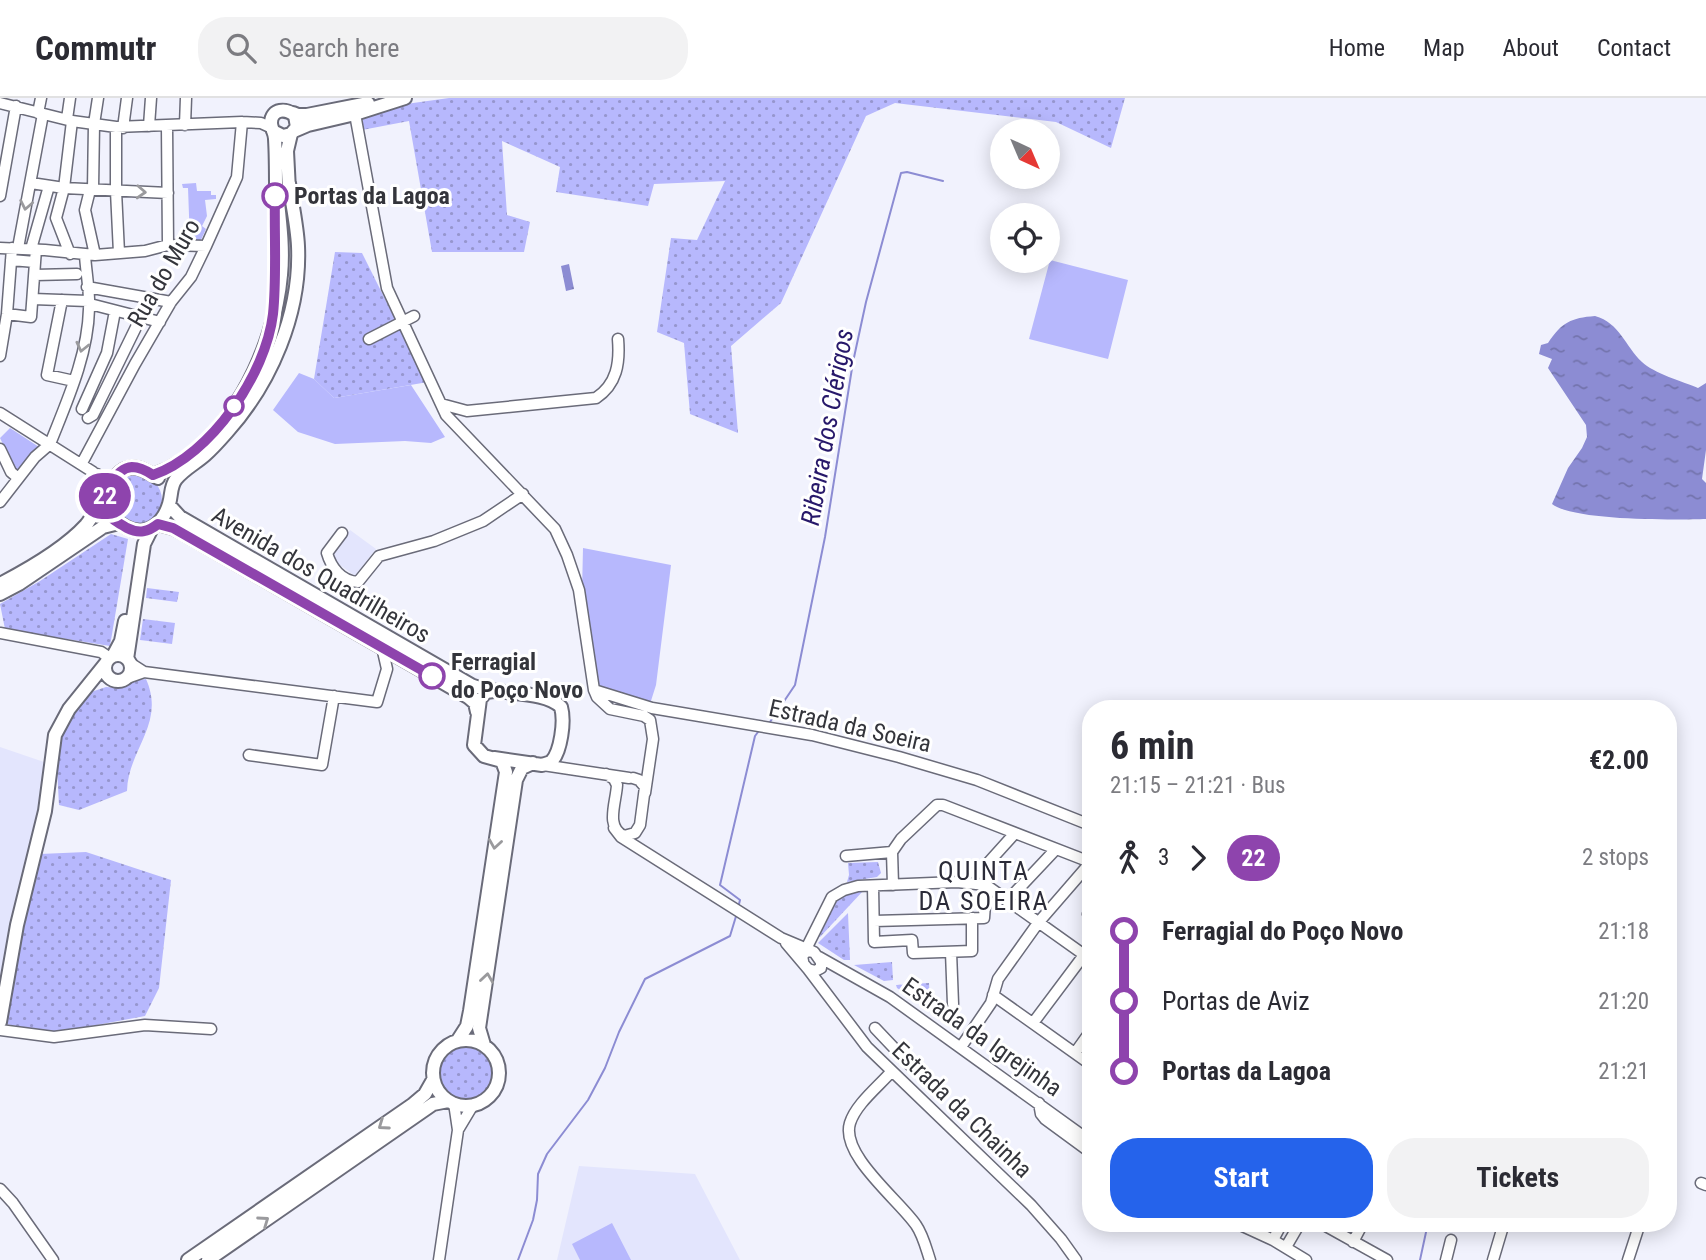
<!DOCTYPE html>
<meta charset="utf-8">
<style>
:root{--surface:#fff;--page:#f2f2f3;--text:#2b2b33;--muted:#7c7c81;--line:#e1e1e2;--accent:#2563eb}
body{margin:0;font-family:"Roboto Condensed",sans-serif;background:var(--page);color:var(--text);height:100vh;display:flex;flex-direction:column;font-size:26px;white-space:nowrap}
*{box-sizing:border-box;margin:0}
p{font-size:23px;color:var(--muted)}
.icon{flex:none;width:38px;height:38px;fill:none;stroke:currentColor;stroke-width:2;stroke-linecap:round;stroke-linejoin:round}
.map{position:relative;flex:1;overflow:hidden}
.details{position:absolute;left:1082px;top:602px;width:595px;height:532px;display:flex;flex-direction:column;background:var(--surface);border-radius:28px;box-shadow:0 4px 18px #0003}
.details>*{flex:none}
.badge{padding:0 14px;border-radius:23px;font-size:24px;line-height:46px}
.needle{width:46px;rotate:136deg}
.buttons{position:absolute;left:990px;top:21px;display:grid;gap:14px}
.buttons a{display:grid;place-items:center;width:70px;height:70px;border-radius:50%;background:var(--surface);box-shadow:0 4px 18px #0003;font-size:35px}
.map>.badge{position:absolute;translate:-50% -50%;box-shadow:0 0 0 4px #fff}
.legs{display:flex;align-items:center;gap:10px;height:77px;padding:0 28px;font-size:23px}
.legs p{margin-inline-start:auto}
.overview{display:flex;align-items:center;justify-content:space-between;height:119px;padding:0 28px}
h1{font-size:38px;font-weight:700;line-height:52px}
.cta{display:flex;gap:14px;margin-top:auto;padding:14px 28px}
.cta a{flex:1;height:80px;border-radius:28px;background:var(--accent);color:#fff;font-size:28px;font-weight:700;line-height:80px;text-align:center}
.cta a+a{background:var(--page);color:var(--text)}
ul{padding:0 28px;list-style:none}
li{display:flex;align-items:center;gap:24px;height:70px;font-size:26px}
li i{display:grid;place-items:center;width:10px;height:100%;margin:0 9px;background:currentColor}
li i::after{content:'';width:18px;height:18px;margin:-9px;border:5px solid;border-radius:50%;background:var(--surface)}
li p{margin-inline-start:auto}
li:first-child i{background:linear-gradient(#0000 50%,currentColor 0)}
li:last-child i{background:linear-gradient(currentColor 50%,#0000 0)}
header{display:flex;align-items:center;gap:42px;box-sizing:border-box;height:98px;padding:0 35px;background:var(--surface);border-bottom:2px solid var(--line)}
header strong{font-size:33px}
nav{display:flex;gap:38px;margin-inline-start:auto;font-size:24px}
.search{width:490px;height:63px;background:var(--page);display:flex;align-items:center;gap:18px;box-sizing:border-box;padding:0 24px;border-radius:28px;color:var(--muted);font-size:26px}
.map>svg:first-child{display:block}
</style>
<header>
<strong>Commutr</strong>
<div class="search"><svg class="icon" aria-label="search" viewBox="0 0 24 24"><circle cx="10" cy="10" r="6"/><path d="M15 15l6 6"/></svg>Search here</div>
<nav><a>Home</a><a>Map</a><a>About</a><a>Contact</a></nav>
</header>
<div class="map">
<svg width="1706" height="1162" viewBox="0 0 1706 1162">
<defs>
<pattern id="grass-dots" width="8" height="8" patternUnits="userSpaceOnUse" patternTransform="scale(1.75)"><rect width="8" height="8" fill="#b7b8fd"/><path d="M2 2h.1M6 6h.1" fill="none" stroke="#9696ce" stroke-width="1.8" stroke-linecap="round"/></pattern>
<pattern id="water-ripples" width="26" height="14" patternUnits="userSpaceOnUse" patternTransform="scale(1.75)"><rect width="26" height="14" fill="#8c8cd3"/><path d="M2 4q2-2 4 0t4 0M15 11q2-2 4 0t4 0" fill="none" stroke="#7373ac"/></pattern>
</defs>
<rect width="100%" height="100%" fill="#f1f2fd"/>
<!-- built -->
<path fill="#e3e5fd" d="M350 432 376 451 355 478 336 464 334 454Z
M0 649 44 664 36 725H34L32 742H33L14 813 0 892Z
M579 1068 695 1076 740 1162H557Z"/>
<!-- grass -->
<path fill="url(#grass-dots)" d="M449 0H1125L1111 50 1056 24 895 5 866 18 781 205 731 248 738 335 690 316 684 245 657 234 671 140 697 142 725 83 654 86 648 108 556 94 560 69 502 43 507 117 530 124 524 154H432L409 23 362 32 361 25 364 20 406 6Z
M335 154 362 155 394 219V224L397 231 402 233 428 284 334 300 314 281Z
M112 402a25 25 0 1 1 50 0a25 25 0 1 1-50 0Z
M111 436 128 441 110 548 5 531 0 506 40 483Z
M147 490 179 494 177 504 146 500Z
M143 521 175 525 172 546 140 542Z
M146 581C166 626 128 651 127 693L79 712 59 707 56 651 65 625 91 594 106 589 119 590 132 583Z
M86 754 171 782 159 890 145 918 54 935 6 926 25 816 40 756Z
M878 764 881 775 877 779 847 784 849 777 848 765Z
M863 793 820 839 816 837C829 813 832 796 863 793Z
M848 815 850 862H844L818 845Z
M892 864 893 882 884 883 854 867Z
M929 885 930 908H924L897 890 896 887Z
M440 975a26 26 0 1 1 52 0a26 26 0 1 1-52 0Z"/>
<!-- garden -->
<path fill="#b7b8fd" d="M196 85 197 93H211V97H216V101L205 102 207 118 202 128 206 131 200 144H190L188 90H183L182 86Z
M1050 162 1128 182 1108 261 1029 241Z
M299 275 314 281 334 300 411 287 445 339 431 345 405 343 335 346 298 334 273 312Z
M10 330 39 349 20 373H16L0 340Z
M583 450 671 467 656 587 650 606 600 590 597 586 582 493Z
M612 1125 631 1162H580L572 1146Z"/>
<!-- water -->
<path fill="url(#water-ripples)" d="M569 166 574 191 566 193 561 168Z
M1595 218C1620 225 1625 248 1642 264 1653 275 1684 284 1698 290L1706 285V352L1702 381 1706 385V421C1676 422 1574 423 1552 406L1568 370 1582 350 1587 339 1586 327 1548 270 1552 261 1539 256 1541 247 1548 245C1562 224 1571 220 1595 218Z"/>
<g fill="none" stroke-linecap="round" stroke-linejoin="round">
<!-- stream -->
<path stroke="#8c8cd3" stroke-width="2" d="M770 624 795 587 825 439 853 264 866 204 901 75 907 74 943 83
M738 810 740 802 720 787 755 638 758 634
M518 1162 533 1122 537 1102 538 1076 547 1056 588 1002 605 970 619 934 645 881 730 838 737 815
M1420 1162 1428 1125"/>
<defs>
<path id="minor" d="M0 5 72 23 116 29 242 24 261 25 272 30
M38 15 41 0
M355 16 387 190 446 317 555 431 567 457 579 492 594 592 597 599 610 611 644 618 650 622 653 641 645 695
M67 21 70 0
M185 27 186 0
M149 28 151 0
M167 28 168 147
M116 29V93L119 155
M123 30 127 0
M31 85 64 90 168 95
M93 91 94 26 98 0
M90 92 85 112 95 157
M0 98 16 8
M0 150 45 152 95 157 145 153 168 147 206 148
M18 150 43 16
M31 151 49 88
M70 156 56 120 64 90 72 23
M11 162 35 164
M35 177 77 176
M87 189 171 204
M33 201 88 203
M62 202 47 277 74 283
M90 206 160 224
M7 216 31 219 36 151
M369 241 414 218
M0 258 7 216 12 150
M441 306 467 313 596 300C617 286 620 265 618 241
M82 311 107 255 115 213
M0 315 93 374
M88 320 93 317 141 219
M50 346C67 303 88 257 89 211 90 194 86 174 85 157
M0 351 11 374 18 380
M82 365 135 266 171 204 191 179 206 148 237 79 242 24
M97 376 103 381 108 392
M0 404 35 359 50 346
M342 435 327 455C331 469 341 483 358 484L379 458 434 443 483 423 523 396
M0 535 101 554 110 560
M130 565 144 574 377 604 387 571 382 549
M127 580 144 574
M594 592 652 610 812 637 899 659 977 682 1090 727
M249 657 322 667 334 598
M543 667 629 680
M606 676 614 681 617 687C616 705 605 729 624 738L635 735 640 727 645 689 639 682 633 680
M614 730 621 739 781 840 812 853
M846 758 892 754
M893 787 892 754 901 741 937 707H943L1090 764
M873 788 874 844 912 842 913 855 972 853V820
M1007 803 1056 751
M1088 816 1090 813
M874 823 984 820 988 765 1015 735
M786 845 808 871 815 873 821 870V864L814 854 807 853 802 858 803 863
M951 854 953 906
M804 855 832 799 844 792 858 788 957 784 986 787 1090 861
M819 859 890 899 1090 1043
M808 871 867 949 1031 1107 1061 1141 1076 1162
M993 897 1090 966
M1033 925 1084 857
M875 930 912 969
M0 932 54 939 145 927 211 931
M961 949 991 905 998 881 1038 825 1090 765
M1075 955 1090 934
M891 974C878 989 856 1006 850 1025 840 1057 900 1103 916 1127 923 1137 926 1150 930 1162
M1039 1005 1041 1016 1045 1021 1090 1054
M458 1032 473 1007
M1701 1085 1706 1087
M0 1091 13 1105 53 1162
M1236 1125 1273 1142 1306 1162
M1325 1125 1324 1127 1387 1162
M1273 1142 1282 1125
M1353 1144 1363 1125
M1286 1149 1300 1125
M439 1162 458 1032 454 1005
M1446 1162 1451 1142
M1493 1162 1504 1125
M1628 1162 1640 1125"/>
<path id="major" d="M293 15 298 17H307L368 5
M273 33 283 38 291 36 297 29 295 18C287 10 271 10 271 25 271 30 275 35 275 41 276 57 276 75 276 91
M294 33 308 27 355 16 405 0
M289 92 287 53 291 36
M153 377C227 353 275 250 281 177 284 147 279 116 276 85
M106 396C103 414 111 420 126 429 146 440 163 426 169 406 172 396 170 389 176 381 184 371 196 365 205 357 213 350 220 342 227 334 271 285 301 215 298 148 297 127 292 106 289 85
M169 407 180 419 471 587C496 598 544 591 561 609 565 623 561 654 551 664L542 667 494 660
M158 426 173 430 186 437 468 599 475 605 477 614
M0 486C27 472 66 449 86 427 98 413 108 381 123 372 136 365 147 374 158 380
M0 496 19 486 103 429 119 425
M105 570a13 13 0 1 1 26 0a13 13 0 1 1-26 0Z
M113 558 121 543 125 523
M127 561 144 446 151 432
M0 924 17 827 45 713 55 637 69 611 106 565
M458 942 467 928 470 913 506 674 502 663 484 658 474 647 480 601 486 594 494 593
M433 975a33 33 0 1 1 66 0a33 33 0 1 1-66 0Z
M484 947 479 930 516 682 522 670 533 665
M188 1162 412 1007 425 996 433 982
M208 1162 433 1006 448 1003"/>
</defs>
<!-- minor casing -->
<use href="#minor" stroke="#6a6b79" stroke-width="13"/>
<!-- major casing -->
<use href="#major" stroke="#6a6b79" stroke-width="16"/>
<!-- minor -->
<use href="#minor" stroke="#fff" stroke-width="10"/>
<!-- major -->
<use href="#major" stroke="#fff" stroke-width="12"/>
</g>
<!-- one-way arrows -->
<defs><path id="oneway-chevron" d="M-2-3.5L2.5 0L-2 3.5" fill="none" stroke-width="1.6" stroke-linecap="round" stroke-linejoin="round" transform="scale(1.75)"/></defs>
<g stroke="#9a9a9d">
<use href="#oneway-chevron" transform="translate(141 94) rotate(3)"/>
<use href="#oneway-chevron" transform="translate(26 107) rotate(101)"/>
<use href="#oneway-chevron" transform="translate(82 249) rotate(103)"/>
<use href="#oneway-chevron" transform="translate(495 746) rotate(99)"/>
<use href="#oneway-chevron" transform="translate(487 880) rotate(-82)"/>
<use href="#oneway-chevron" transform="translate(383 1027) rotate(145)"/>
<use href="#oneway-chevron" transform="translate(264 1123) rotate(-35)"/>
</g>
<g fill="none" stroke-linecap="round" stroke-linejoin="round">
<defs>
<path id="line-1" d="M275 98C274 137 277 178 273 216 266 276 211 357 153 377 147 373 140 369 132 369 116 370 100 397 106 412 110 421 119 425 127 430 139 436 148 434 158 426L173 430 432 578"/>
</defs>
<!-- line-1 casing -->
<use href="#line-1" stroke="#fff" stroke-width="16"/>
<!-- line-1 -->
<use href="#line-1" stroke="#8e44ad" stroke-width="10"/>
</g>
<!-- markers -->
<g fill="#fff" stroke="#8e44ad" stroke-width="3.5">
<circle cx="275" cy="98" r="12"/>
<circle cx="234" cy="308" r="9"/>
<circle cx="432" cy="578" r="12"/>
</g>
<g text-anchor="middle" dominant-baseline="central" stroke-width="6" stroke-linejoin="round" paint-order="stroke">
<!-- stop labels -->
<g font-size="24" font-weight="bold" fill="#34353b" stroke="#fff" text-anchor="start">
<text x="294" y="98">Portas da Lagoa</text>
<text x="451" y="564">Ferragial<tspan x="451" dy="28">do Poço Novo</tspan></text>
</g>
<!-- street labels -->
<g font-size="24" fill="#34353b" stroke="#fff">
<text transform="translate(164 175) rotate(-60)">Rua do Muro</text>
<text transform="translate(321 477) rotate(30)">Avenida dos Quadrilheiros</text>
<text transform="translate(850 628) rotate(13)">Estrada da Soeira</text>
<text transform="translate(982 939) rotate(35)">Estrada da Igrejinha</text>
<text transform="translate(962 1012) rotate(44)">Estrada da Chainha</text>
</g>
<!-- water labels -->
<g font-size="26" font-style="italic" fill="#27186a" stroke="#fff">
<text transform="translate(827 329) rotate(-80)">Ribeira dos Clérigos</text>
</g>
<!-- neighbourhood labels -->
<g font-size="26" letter-spacing="2" fill="#2b2b38" stroke="#fff">
<text x="984" y="773">QUINTA<tspan x="984" dy="30">DA SOEIRA</tspan></text>
</g>
</g>
</svg>
<div class="buttons">
<a><svg class="needle" viewBox="-14 -14 28 28"><path d="M0-13l5 13h-10z" fill="#e53935"/><path d="M0 13l5-13h-10z" fill="#7c7c81"/></svg></a>
<a><svg class="icon" aria-label="locate" viewBox="0 0 24 24"><circle cx="12" cy="12" r="6"/><path d="M12 2v4M12 18v4M2 12h4M18 12h4"/></svg></a>
</div>
<b class="badge" style="left:105px;top:398px;background:#8e44ad;color:#fff">22</b>
<section class="details">
<div class="overview"><div><h1>6 min</h1><p>21:15 – 21:21 · Bus</p></div><b>€2.00</b></div>
<div class="legs"><svg class="icon" aria-label="walk" viewBox="0 0 24 24"><circle cx="13" cy="4" r="2"/><path d="M13 8l-2 6 4 7M11 14l-3 7M7 12l3-4h3l4 4"/></svg>3<svg class="icon" aria-label="forward" viewBox="0 0 24 24"><path d="M9 5l7 7-7 7"/></svg><b class="badge" style="background:#8e44ad;color:#fff">22</b><p>2 stops</p></div>
<ul>
<li><i style="color:#8e44ad"></i><b>Ferragial do Poço Novo</b><p>21:18</p></li>
<li><i style="color:#8e44ad"></i><span>Portas de Aviz</span><p>21:20</p></li>
<li><i style="color:#8e44ad"></i><b>Portas da Lagoa</b><p>21:21</p></li>
</ul>
<div class="cta"><a>Start</a><a>Tickets</a></div>
</section>
</div>
